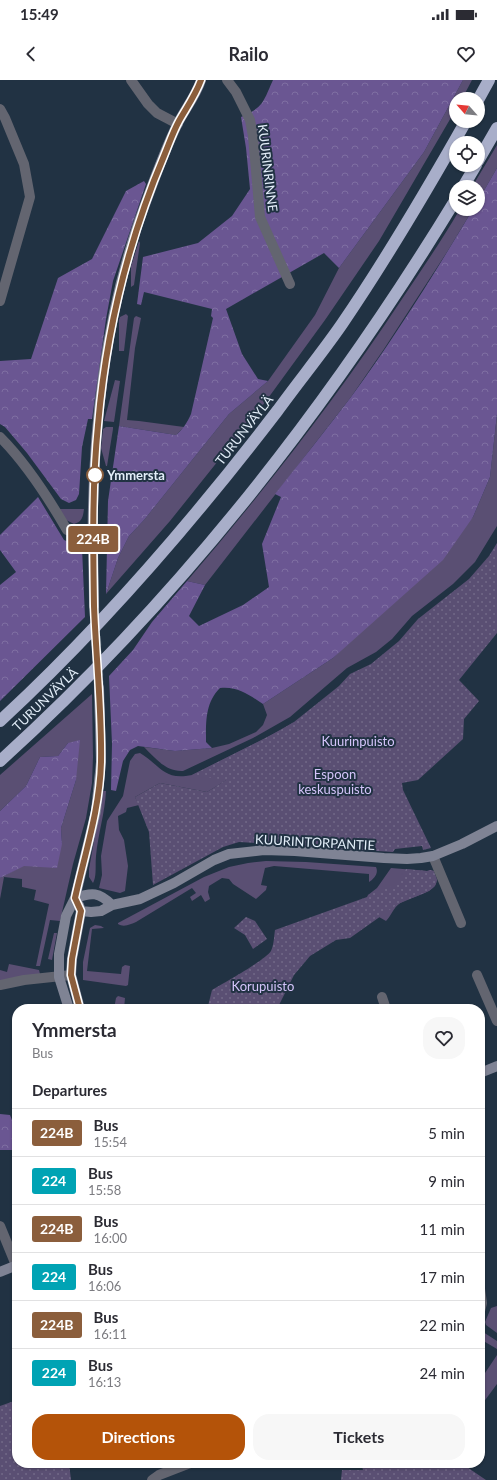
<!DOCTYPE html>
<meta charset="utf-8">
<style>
:root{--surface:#fff;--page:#f7f7f7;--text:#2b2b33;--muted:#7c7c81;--line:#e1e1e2;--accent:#b45309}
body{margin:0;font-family:Lato,sans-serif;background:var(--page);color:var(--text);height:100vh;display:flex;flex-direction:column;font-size:15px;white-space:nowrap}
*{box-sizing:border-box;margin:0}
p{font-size:13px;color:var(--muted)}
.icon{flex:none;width:22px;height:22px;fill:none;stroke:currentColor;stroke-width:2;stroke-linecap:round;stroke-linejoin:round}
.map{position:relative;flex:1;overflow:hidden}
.details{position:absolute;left:12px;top:924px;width:473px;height:464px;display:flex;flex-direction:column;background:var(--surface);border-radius:16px;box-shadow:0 1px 3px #0004}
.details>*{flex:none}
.badge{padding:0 8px;border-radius:3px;font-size:14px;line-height:26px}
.needle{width:26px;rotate:297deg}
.tools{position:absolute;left:449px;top:12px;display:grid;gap:8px}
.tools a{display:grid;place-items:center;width:36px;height:36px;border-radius:50%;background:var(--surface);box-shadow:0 1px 3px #0004;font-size:20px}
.map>.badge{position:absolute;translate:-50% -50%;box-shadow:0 0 0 2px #fff}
h2{padding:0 20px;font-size:15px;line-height:36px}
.round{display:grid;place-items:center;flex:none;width:42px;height:42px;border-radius:16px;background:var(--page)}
.overview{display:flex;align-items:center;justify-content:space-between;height:68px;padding:0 20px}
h1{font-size:19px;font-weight:700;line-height:30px}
.button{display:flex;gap:8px;margin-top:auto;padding:8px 20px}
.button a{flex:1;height:46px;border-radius:16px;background:var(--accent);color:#fff;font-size:16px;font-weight:700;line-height:46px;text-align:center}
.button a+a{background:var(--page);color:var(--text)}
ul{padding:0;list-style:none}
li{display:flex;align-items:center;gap:12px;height:48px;padding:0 20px;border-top:1px solid var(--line)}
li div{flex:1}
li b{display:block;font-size:15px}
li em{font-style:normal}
li .badge{min-width:44px;font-weight:700;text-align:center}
.status{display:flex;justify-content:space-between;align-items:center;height:28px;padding:0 20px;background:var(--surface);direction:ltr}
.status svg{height:11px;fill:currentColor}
header{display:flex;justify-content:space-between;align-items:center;height:52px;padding:0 20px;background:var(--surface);font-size:18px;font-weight:700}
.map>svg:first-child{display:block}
</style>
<div class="status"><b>15:49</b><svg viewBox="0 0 49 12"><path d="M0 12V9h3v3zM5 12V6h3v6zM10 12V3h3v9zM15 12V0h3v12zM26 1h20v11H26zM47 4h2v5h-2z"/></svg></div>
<header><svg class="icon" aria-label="back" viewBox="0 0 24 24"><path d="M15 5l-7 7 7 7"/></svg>Railo<svg class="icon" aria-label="heart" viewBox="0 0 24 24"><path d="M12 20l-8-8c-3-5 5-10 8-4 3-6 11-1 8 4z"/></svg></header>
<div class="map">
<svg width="497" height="1400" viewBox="0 0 497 1400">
<defs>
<pattern id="forest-crowns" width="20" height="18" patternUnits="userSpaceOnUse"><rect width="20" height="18" fill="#6a5692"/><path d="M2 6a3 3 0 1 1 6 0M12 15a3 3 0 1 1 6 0" fill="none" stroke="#7f6fa2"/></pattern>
<pattern id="park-dots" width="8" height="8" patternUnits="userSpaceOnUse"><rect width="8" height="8" fill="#5a4f73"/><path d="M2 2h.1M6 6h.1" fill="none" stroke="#726988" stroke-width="1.8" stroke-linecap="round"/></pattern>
</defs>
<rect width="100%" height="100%" fill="#213243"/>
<!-- grass -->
<path fill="#5a4f73" d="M463 0H472L462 19H456V29L379 161 325 240 266 321 170 441 106 514 118 478 129 456 144 440 229 334 268 301 315 235 339 188 424 72Z
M497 65V88L478 121V107H472Z
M460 129H473L447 172 384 269 351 317 205 505 187 501C264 411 337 318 402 219 422 189 442 160 460 129Z
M139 161 140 163 134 205 131 207V186Z
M126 234 128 236 124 271H119V240L120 237Z
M136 236 141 238 135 268 127 340 139 341 184 347 176 355 119 346 134 238Z
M115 300 120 301 114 342 104 341Z
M497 334V446L475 482 453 504 412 536 392 559 376 572 347 588 290 637 253 658 183 691C166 692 155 678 144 667L175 671 212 668 229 664 256 652 263 645 267 635 263 624 333 578 473 437 490 397Z
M106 347H113V349L107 386H106L101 368 103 349Z
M59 429H84C83 437 82 442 74 444L66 440Z
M92 614 93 677 92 703 86 738 73 784 60 841 50 840 40 886H36L49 824 34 820 36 810 22 807V799L4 797 0 819V798L62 764 61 748 76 700 68 663 58 676 40 677 26 706 0 731V695Z
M294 642 264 677 207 712 160 703 135 717 139 725 127 728 126 732 118 736 119 750 124 760 128 786 125 811 120 813 99 808 102 795 101 776 107 741 123 716 130 681 135 674 140 673C161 686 164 701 192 695L264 659Z
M103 711H106C105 733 98 754 96 776 95 785 97 796 93 803L89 797V789Z
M266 781 306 782 376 787C379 793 374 799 369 802V794L274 786 265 788 261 805 267 806 266 810 256 819 233 804 229 799 222 798 209 806 208 812 210 819 205 822 201 815 192 821 190 817 196 813 192 808 136 842C131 844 124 848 118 844V843L204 797 229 787 248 783Z
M391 788 427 791 431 790C434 792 434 793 436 797 442 813 407 817 399 824 394 827 391 836 386 841L379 837 383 828 368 817V815L377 808Z
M95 845 101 846 104 848 92 849 87 891 121 894 122 887 125 885 130 886 128 905 126 906 83 900V882L90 848Z
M54 853H57L52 880 48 879Z
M9 884 39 890 40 894 3 901 0 900V890L7 892Z
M118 916 125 918 124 929H114L116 918Z
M497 1226V1253L486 1245 485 1242 491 1228Z
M480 1250 497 1261V1269L480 1259Z
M497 1275V1304L480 1327V1310L485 1302 481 1299Z"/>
<!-- forest -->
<path fill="url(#forest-crowns)" d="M273 0H463L424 72 339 188 324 173 226 229 242 274 258 299 268 301 229 334 144 440 129 456 118 478 106 514 108 421 119 346 176 355C183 349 187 343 191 334L213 238 211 236 212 229 144 212 141 225 137 224 143 177 198 163 232 136 250 109 246 68 241 37C264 27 263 22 273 0Z
M497 88V334L490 397 473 437 443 480 333 578 263 624C249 615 238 606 220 608 205 623 206 642 206 662L212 668 175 671 138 666 130 670 123 681 116 711 111 710 112 664 109 596 133 570 152 542 187 501 205 505 189 536 199 546 243 525 269 507 262 464 281 417 275 414C300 382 326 350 351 317 395 257 435 193 473 129H478V121Z
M144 101 146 104 113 201 106 239 92 339H88L82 367 79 414 76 420 69 423 61 419 27 373 5 347 0 344V281L31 279 58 198 92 179 126 111Z
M38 417 64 460 82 468 85 537 0 621V505L16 492 0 470V455Z
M80 660 76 700 61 748 62 764 57 788 24 786 0 798V731L26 706 40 677 58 676 68 663Z
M0 1034 10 1035 17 1053 12 1070H0Z"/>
<!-- park -->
<path fill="url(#park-dots)" d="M497 463V553L459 600 479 621 464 639 463 659 418 700 402 703 403 710 431 768 423 770 422 766 395 769 393 772 239 762 223 767 153 805 149 752 135 717 160 703 207 712 226 700 192 695 281 650 294 642 339 606 350 594 371 584 399 561 418 539 469 499 489 476Z
M406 789 427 791 431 790 434 791 437 800 435 806 429 811 398 824 350 858 336 860 310 876 294 895 277 929H208V926L212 910C225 902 264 881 271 871 274 865 274 856 275 850L367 817 368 815 399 804Z
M246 837 255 841 267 859 253 869 245 855 234 848Z
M17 1320V1383H69L71 1400H0V1326Z
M361 1383H461L486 1400H341L342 1390H363Z"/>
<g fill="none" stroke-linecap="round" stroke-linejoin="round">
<!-- secondary-tunnel -->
<path stroke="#3e4e5e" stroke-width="10" stroke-dasharray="10 5" stroke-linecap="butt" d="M94 526 99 608"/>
<!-- street -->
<path stroke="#636570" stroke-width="10" d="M131 0 148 24 157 33 178 44
M227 0 236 12 250 40 253 56 260 137 290 204
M0 29 5 38 24 84 30 117 0 221
M0 357C27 384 48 417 67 450L80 454 93 455
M433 776 461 843
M477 895 497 941
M0 905 24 900 71 895
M382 917 386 929
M0 1146 16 1185
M480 1209 482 1223 480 1231
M152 1400 159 1395 190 1383"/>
<!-- secondary -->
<path stroke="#7f8394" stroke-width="10" d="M94 526C94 493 92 460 93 427 95 331 108 232 139 141 151 109 162 76 177 45 184 30 196 16 201 0
M75 818C92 812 99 812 112 825
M79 825 81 831 72 879 71 895 80 929
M81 831 91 832 101 831 112 825 140 819 174 803 214 780 229 774 264 770 295 771 384 778 407 779 421 778 433 776 462 764 497 746
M69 929 59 897V874L66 836 75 818 96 731 101 682 99 608
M480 993 497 986
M0 1192 17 1185"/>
<!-- highway -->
<path stroke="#a8aec9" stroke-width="12" d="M478 20 489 0
M478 81 497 48
M463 107 476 85
M0 641C102 547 193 441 278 330 299 301 322 273 342 244 387 178 427 110 466 41
M0 681C180 518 330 326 456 119"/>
</g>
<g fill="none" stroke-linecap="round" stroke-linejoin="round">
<defs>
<path id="line" d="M80 929 71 895 72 879 81 831 75 818C85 773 100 728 101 682 102 630 96 578 94 526 93 465 92 405 98 345 106 252 128 161 164 76 169 64 173 52 179 41 187 27 196 14 201 0"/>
</defs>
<!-- line casing -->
<use href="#line" stroke="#fff" stroke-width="9"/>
<!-- line -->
<use href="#line" stroke="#8b5e3c" stroke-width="6"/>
</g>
<!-- markers -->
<circle fill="#fff" stroke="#8b5e3c" stroke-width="2" cx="95" cy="395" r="8"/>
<g text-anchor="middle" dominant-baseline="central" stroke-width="4" stroke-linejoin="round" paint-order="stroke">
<!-- street labels -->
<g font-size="13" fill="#e3eef9" stroke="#213243">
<text transform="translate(268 88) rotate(83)">KUURINRINNE</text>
<text transform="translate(244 350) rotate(-52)">TURUNVÄYLÄ</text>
<text transform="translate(45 619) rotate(-44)">TURUNVÄYLÄ</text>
<text transform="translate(315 762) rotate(3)">KUURINTORPANTIE</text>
</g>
<!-- stop labels -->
<g font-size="13" font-weight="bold" fill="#e3eef9" stroke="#213243" text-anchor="start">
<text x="107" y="395">Ymmersta</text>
</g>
<!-- park labels -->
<g font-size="13" fill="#d4c4fa" stroke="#213243">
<text x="358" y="661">Kuurinpuisto</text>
<text x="335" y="694">Espoon<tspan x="335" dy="15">keskuspuisto</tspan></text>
<text x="263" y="906">Korupuisto</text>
</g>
</g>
</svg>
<div class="tools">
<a><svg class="needle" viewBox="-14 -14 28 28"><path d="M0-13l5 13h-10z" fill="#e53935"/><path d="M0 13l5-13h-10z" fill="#7c7c81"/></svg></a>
<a><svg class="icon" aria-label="locate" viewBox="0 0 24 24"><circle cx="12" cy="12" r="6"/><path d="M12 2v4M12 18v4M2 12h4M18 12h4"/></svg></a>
<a><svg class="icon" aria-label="layers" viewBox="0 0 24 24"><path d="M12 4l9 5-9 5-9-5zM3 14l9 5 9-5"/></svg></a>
</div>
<b class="badge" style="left:93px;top:459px;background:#8b5e3c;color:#fff">224B</b>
<section class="details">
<div class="overview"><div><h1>Ymmersta</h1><p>Bus</p></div><a class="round"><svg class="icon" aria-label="heart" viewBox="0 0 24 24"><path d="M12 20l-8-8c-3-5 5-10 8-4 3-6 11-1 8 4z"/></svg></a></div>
<h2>Departures</h2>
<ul>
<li><span class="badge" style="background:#8b5e3c;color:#fff">224B</span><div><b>Bus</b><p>15:54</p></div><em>5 min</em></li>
<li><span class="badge" style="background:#00a3b4;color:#fff">224</span><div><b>Bus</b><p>15:58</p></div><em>9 min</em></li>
<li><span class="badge" style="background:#8b5e3c;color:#fff">224B</span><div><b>Bus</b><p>16:00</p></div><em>11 min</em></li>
<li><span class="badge" style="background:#00a3b4;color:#fff">224</span><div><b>Bus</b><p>16:06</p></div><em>17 min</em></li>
<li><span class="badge" style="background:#8b5e3c;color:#fff">224B</span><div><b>Bus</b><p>16:11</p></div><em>22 min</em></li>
<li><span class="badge" style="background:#00a3b4;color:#fff">224</span><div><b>Bus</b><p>16:13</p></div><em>24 min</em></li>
</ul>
<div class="button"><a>Directions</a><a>Tickets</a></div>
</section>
</div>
